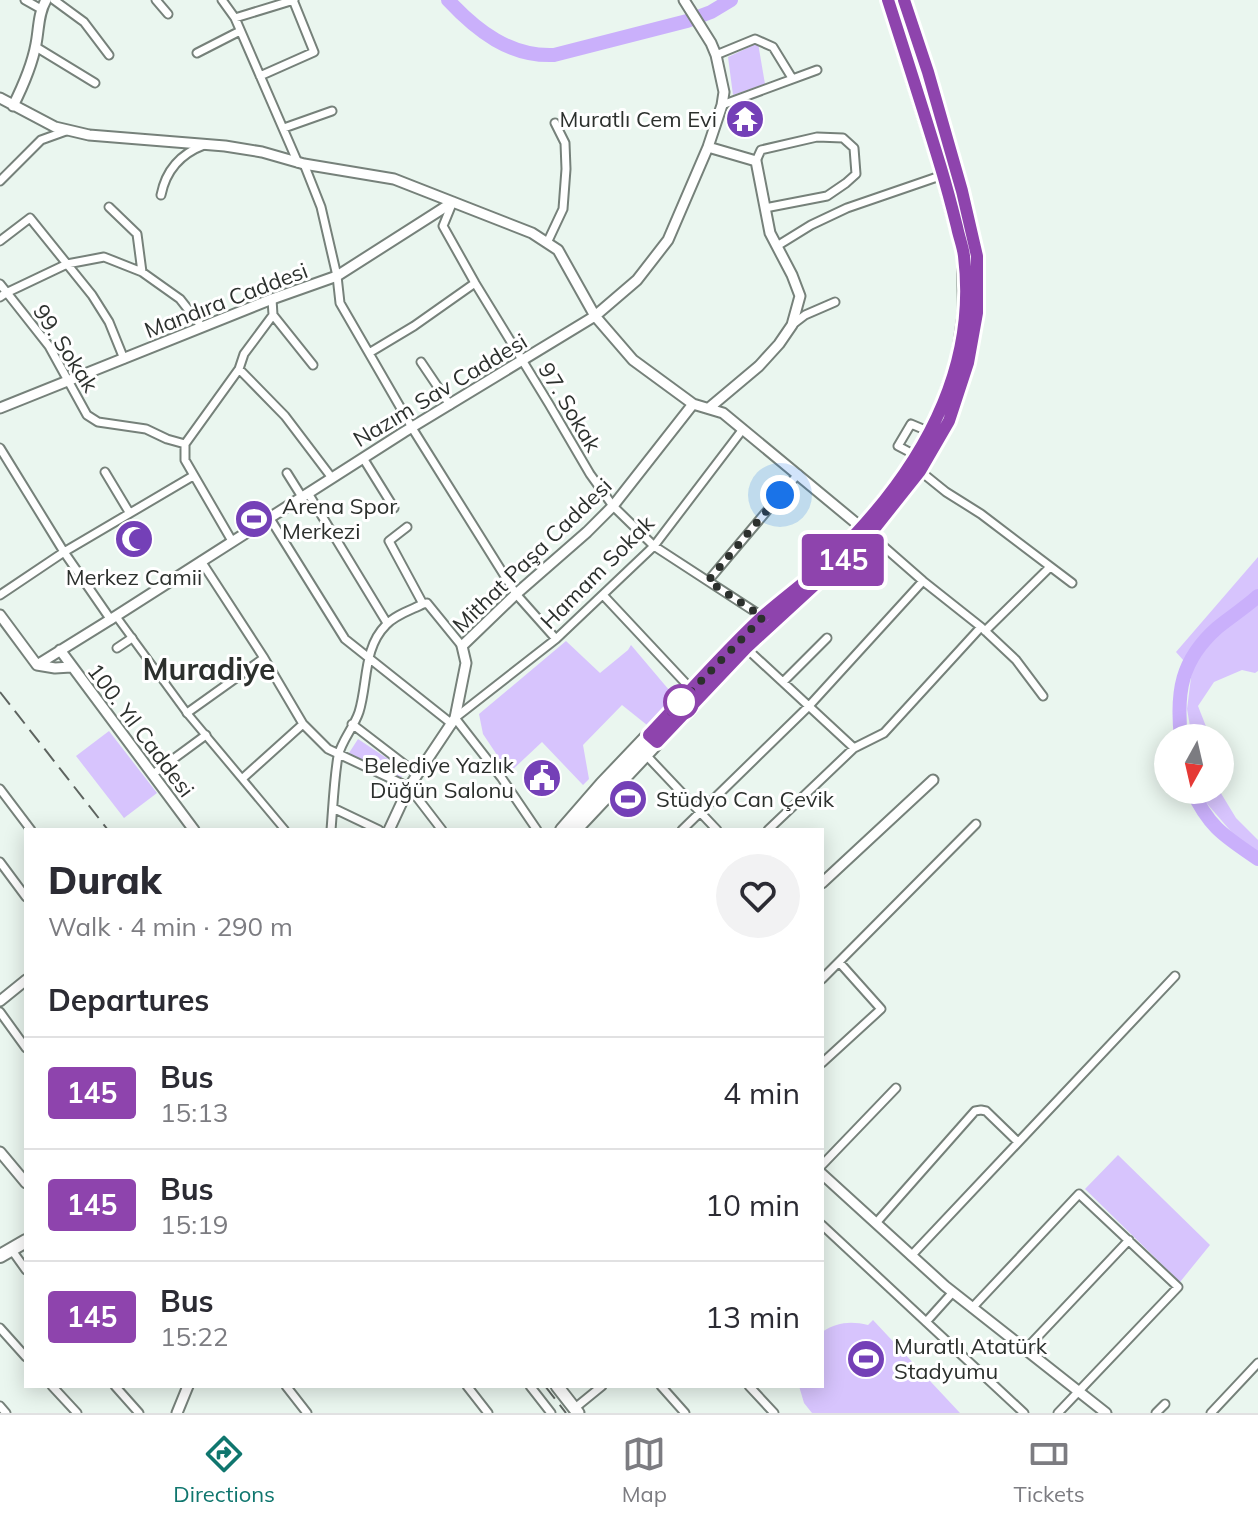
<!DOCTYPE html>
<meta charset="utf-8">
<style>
:root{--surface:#fff;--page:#f2f2f3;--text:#2b2b33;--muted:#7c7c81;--line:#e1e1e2;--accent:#0f766e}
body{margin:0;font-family:Mulish,sans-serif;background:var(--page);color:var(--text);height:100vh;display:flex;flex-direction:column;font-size:30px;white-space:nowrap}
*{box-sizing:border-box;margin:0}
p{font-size:26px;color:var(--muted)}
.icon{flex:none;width:44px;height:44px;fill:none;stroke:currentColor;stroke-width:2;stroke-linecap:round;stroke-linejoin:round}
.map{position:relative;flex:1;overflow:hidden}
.sheet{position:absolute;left:24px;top:828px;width:800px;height:560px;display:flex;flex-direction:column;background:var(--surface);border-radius:0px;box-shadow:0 4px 20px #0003}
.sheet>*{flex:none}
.badge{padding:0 16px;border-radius:6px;font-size:28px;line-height:52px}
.needle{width:52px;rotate:188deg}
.buttons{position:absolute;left:1154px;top:724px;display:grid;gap:16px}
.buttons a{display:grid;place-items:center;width:80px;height:80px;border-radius:50%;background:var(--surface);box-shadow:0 4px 20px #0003;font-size:40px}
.you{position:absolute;width:40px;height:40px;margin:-20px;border:6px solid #fff;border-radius:50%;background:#1a73e8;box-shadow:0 0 0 12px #1a73e833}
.map>.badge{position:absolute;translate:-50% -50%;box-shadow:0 0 0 4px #fff}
h2{padding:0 24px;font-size:30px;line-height:72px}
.round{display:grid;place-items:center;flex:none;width:84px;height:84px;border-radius:42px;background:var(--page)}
.head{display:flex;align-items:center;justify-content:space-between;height:136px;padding:0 24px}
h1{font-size:38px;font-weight:800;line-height:60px}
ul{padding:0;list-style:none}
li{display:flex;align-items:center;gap:24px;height:112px;padding:0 24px;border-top:2px solid var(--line)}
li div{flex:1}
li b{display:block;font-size:30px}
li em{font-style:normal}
li .badge{min-width:88px;font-weight:700;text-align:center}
.tab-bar{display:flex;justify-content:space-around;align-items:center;height:112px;border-top:2px solid var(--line);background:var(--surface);font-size:22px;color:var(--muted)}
.tab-bar a{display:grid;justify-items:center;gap:4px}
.tab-bar .current{color:var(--accent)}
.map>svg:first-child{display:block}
</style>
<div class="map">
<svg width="1258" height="1413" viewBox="0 0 1258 1413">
<rect width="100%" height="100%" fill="#eaf6ef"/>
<!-- green -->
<path fill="#d7c4fd" d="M758 43 765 84 733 95 728 57Z
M1258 557V671L1255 673 1242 670 1214 682 1198 706 1207 729 1208 738H1192L1187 709 1192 670 1176 652Z
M566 641 600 673 628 650 631 645 675 697 647 725 622 705 583 745 589 779 583 785 542 742 509 773 483 734 479 714Z
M109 731 157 793 124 818 76 756Z
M358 739 406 771 399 780 349 753Z
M1201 790H1219L1236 818 1258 840V855L1241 843 1203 799Z
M1118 1155 1210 1245 1180 1282 1085 1189Z
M873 1320 960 1413H812L804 1403 799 1386H822V1332C837 1322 851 1321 868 1325Z"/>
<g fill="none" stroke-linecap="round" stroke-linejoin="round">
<!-- river -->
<path stroke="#cab0fb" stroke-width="14" d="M448 0C477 31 510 57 554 55L687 21 711 12 731 0
M1181 738C1176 692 1181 660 1217 628 1230 617 1245 608 1258 596
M1192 790C1209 828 1226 837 1258 859"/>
<defs>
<path id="pedestrian" d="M116 616 187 713 285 830"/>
<path id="minor" d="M25 0 41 9
M54 0 84 22 109 55
M156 0 168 14
M222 0 235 18 298 163
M235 18 294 0
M36 47 95 83
M197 53 240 31
M716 55 755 39 773 47 792 78
M260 76 314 52 293 0
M722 105 817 70
M284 128 332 111
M756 161 761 150 817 137 843 138 854 148 856 174 846 183 827 196 765 208
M304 164 321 207 337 276 340 303 414 431 516 594 556 639
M0 181 41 140 66 131
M161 195C166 170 180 154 204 145
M452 204 443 226 475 283 549 404 590 474 613 506 654 546 763 617
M109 207 137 234 142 272
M0 241 30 218 92 295 109 322 124 359
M547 243 563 209 566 169 565 143 555 123
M777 246 811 225 847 208 943 175
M0 284 49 346 87 415 98 422 146 429 167 439 185 444V460L232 541
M0 297 6 293 67 264 104 257 142 272 180 299 202 327
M273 315 313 365
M792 325 805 315 835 302
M369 353 414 326 475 283
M421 362 450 405
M239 369 285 416 332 478
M185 444 239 369 244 354 273 315 272 299
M0 448 64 552 111 620
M917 456 898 446 911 424 930 432
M363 458 394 508
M920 471 946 492 981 514 1072 583
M105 472 129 512
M287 473 302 497
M308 493 387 623
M269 517 345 639 452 724
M407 527 389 541 423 604
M867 532 923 581 981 627 1016 660 1043 696
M201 561 264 658 303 724 328 749 409 787 442 830
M708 581 798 474
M0 595 64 552 193 476
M603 595 692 690
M985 631 1050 567
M117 648 132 638
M746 648 854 748
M783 682 827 638
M187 713 264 658
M352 724 417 774
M646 755 717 830
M157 771 206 735
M243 778 303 724
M0 789 31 830
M333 808 379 830
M331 830C333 806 334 780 338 756 342 740 354 727 359 712 368 683 363 648 386 625 395 615 411 610 423 604L427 603 462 646
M537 830 501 777 455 718 556 639 654 546 743 429
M682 830 809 706 923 581
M768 830 854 748 884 733 981 627
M0 862 26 897
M822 979 976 824
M0 1012 26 1048
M822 1063 881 1009 839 962
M822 1165 896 1088
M876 1223 975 1111 981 1110 986 1111 1018 1142
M822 1225 1024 1413
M11 1249 26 1270
M911 1256 1175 976
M972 1308 1079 1194 1178 1287 1058 1413
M926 1322 953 1292
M0 1328 26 1357
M1025 1350 1129 1240
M52 1386 77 1413
M115 1386 139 1413
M286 1386 307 1413
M467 1386 488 1413
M530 1386 551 1413
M661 1386 685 1413
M749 1386 774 1413
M0 1406 6 1413
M575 1408 602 1386
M1156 1413 1165 1404
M1211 1413 1258 1363"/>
<path id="tertiary" d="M0 98 55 127 89 135 225 146 262 152 304 164 394 179 532 233 558 250 595 316 633 360 693 404 723 413 862 528
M13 106C23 86 32 66 36 44 39 29 38 14 46 0
M708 147 756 161 770 233 792 275 800 296 792 325 779 344 759 366 709 408
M0 408 272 299 337 276 453 202
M0 615 37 665 55 668 71 667
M60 650 194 830
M37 665 116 616 404 432 595 316 637 280 668 240 708 147 722 105 724 92 716 55 711 43 684 0
M389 830 409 787 455 718 466 663 462 646 516 594 587 532 613 506 693 404
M822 883 933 780
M0 1001 26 980
M0 1152 26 1183
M822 1174 945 1286 1106 1413
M177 1413 188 1386"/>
<path id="secondary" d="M557 1386 578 1413"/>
<path id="primary" d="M562 830 602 784 738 641 763 617 829 560 862 528 913 463 939 415 958 360 965 312 964 255 943 175 888 0
M575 830 746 648 870 534 920 471 949 421 968 363 977 313V256L962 191 928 72 904 0
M0 1256 26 1241"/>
</defs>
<!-- pedestrian casing -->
<use href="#pedestrian" stroke="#76817a" stroke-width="10"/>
<!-- minor casing -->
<use href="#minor" stroke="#76817a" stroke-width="11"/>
<!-- tertiary casing -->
<use href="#tertiary" stroke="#76817a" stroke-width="13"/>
<!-- secondary casing -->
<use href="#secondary" stroke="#76817a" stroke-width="15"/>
<!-- primary casing -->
<use href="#primary" stroke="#76817a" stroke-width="16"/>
<!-- pedestrian -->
<use href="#pedestrian" stroke="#fff" stroke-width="6"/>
<!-- minor -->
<use href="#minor" stroke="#fff" stroke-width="7"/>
<!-- tertiary -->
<use href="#tertiary" stroke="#fff" stroke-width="9"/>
<!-- secondary -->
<use href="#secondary" stroke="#fff" stroke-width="11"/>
<!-- primary -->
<use href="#primary" stroke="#fff" stroke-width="12"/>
<!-- rail -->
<path stroke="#5e6460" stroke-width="2" stroke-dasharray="16 8" stroke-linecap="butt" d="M0 692 108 830
M545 1386 566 1413"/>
</g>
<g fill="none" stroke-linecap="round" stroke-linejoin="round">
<defs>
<path id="line" d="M888 0C906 56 924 112 941 168 947 188 952 207 957 227 959 237 963 247 964 256 979 376 915 477 833 557 811 578 786 596 763 616 723 653 687 695 649 735L657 742 746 648 870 534 920 471 949 421 968 363 977 313V256L962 191 928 72 904 0"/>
</defs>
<!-- line casing -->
<use href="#line" stroke="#fff" stroke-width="18"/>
<!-- line -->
<use href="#line" stroke="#8e44ad" stroke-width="12"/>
<!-- walk -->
<path stroke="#2c302d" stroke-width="8" stroke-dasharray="0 14.4" d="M681 702 671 712 763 617 708 581 780 495"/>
</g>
<!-- icons -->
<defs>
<symbol id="temple-disc" viewBox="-11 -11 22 22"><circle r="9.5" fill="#7440b7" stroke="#fff"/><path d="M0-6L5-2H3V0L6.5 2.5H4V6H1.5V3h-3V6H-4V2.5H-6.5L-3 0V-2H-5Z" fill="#fff"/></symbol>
<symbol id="stadium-disc" viewBox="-11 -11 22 22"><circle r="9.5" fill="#7440b7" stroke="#fff"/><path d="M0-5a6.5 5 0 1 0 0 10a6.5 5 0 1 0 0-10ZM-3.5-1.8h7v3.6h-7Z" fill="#fff"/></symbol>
<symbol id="mosque-disc" viewBox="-11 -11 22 22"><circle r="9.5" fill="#7440b7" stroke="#fff"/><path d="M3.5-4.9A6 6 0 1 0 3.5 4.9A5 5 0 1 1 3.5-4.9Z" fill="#fff"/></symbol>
<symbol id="civic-disc" viewBox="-11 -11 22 22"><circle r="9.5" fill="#7440b7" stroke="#fff"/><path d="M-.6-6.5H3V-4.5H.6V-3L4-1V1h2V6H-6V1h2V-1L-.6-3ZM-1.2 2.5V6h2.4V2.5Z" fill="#fff"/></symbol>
</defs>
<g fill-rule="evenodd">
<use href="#temple-disc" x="723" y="97" width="44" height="44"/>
<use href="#stadium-disc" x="232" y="497" width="44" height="44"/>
<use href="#mosque-disc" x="112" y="517" width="44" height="44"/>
<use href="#civic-disc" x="520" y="756" width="44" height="44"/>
<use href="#stadium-disc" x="606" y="777" width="44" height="44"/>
<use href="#stadium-disc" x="844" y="1337" width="44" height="44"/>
</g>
<!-- markers -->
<circle fill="#fff" stroke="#8e44ad" stroke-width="4" cx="681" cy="702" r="16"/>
<g text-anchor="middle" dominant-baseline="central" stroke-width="6" stroke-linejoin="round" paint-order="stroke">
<!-- poi labels -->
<g font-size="22" fill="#2c302d" stroke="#fff" text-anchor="start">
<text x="717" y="119" text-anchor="end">Muratlı Cem Evi</text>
<text x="282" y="506">Arena Spor<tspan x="282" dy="25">Merkezi</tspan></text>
<text x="134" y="577" text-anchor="middle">Merkez Camii</text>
<text x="514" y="765" text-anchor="end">Belediye Yazlık<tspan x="514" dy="25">Düğün Salonu</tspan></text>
<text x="656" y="799">Stüdyo Can Çevik</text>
<text x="894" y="1346">Muratlı Atatürk<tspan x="894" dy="25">Stadyumu</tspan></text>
</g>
<!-- street labels -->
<g font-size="22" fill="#2c302d" stroke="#fff">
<text transform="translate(226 300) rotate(-21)">Mandıra Caddesi</text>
<text transform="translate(66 348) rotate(57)">99. Sokak</text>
<text transform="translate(440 390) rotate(-31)">Nazım Sav Caddesi</text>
<text transform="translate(570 407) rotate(59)">97. Sokak</text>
<text transform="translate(532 555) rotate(-44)">Mithat Paşa Caddesi</text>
<text transform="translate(597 572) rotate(-45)">Hamam Sokak</text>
<text transform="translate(141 730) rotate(53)">100. Yıl Caddesi</text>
</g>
<!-- district labels -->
<g font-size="30" font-weight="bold" fill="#2c302d" stroke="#fff">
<text x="209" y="669">Muradiye</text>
</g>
</g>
</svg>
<div class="buttons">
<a><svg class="needle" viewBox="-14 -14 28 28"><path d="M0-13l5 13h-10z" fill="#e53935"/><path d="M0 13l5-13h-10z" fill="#7c7c81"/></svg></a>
</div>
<div class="you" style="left:780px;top:495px"></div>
<b class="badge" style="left:843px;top:560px;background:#8e44ad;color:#fff">145</b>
<section class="sheet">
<div class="head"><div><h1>Durak</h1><p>Walk · 4 min · 290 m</p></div><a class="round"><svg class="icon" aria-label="heart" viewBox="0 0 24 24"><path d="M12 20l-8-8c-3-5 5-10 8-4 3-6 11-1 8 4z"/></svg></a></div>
<h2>Departures</h2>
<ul>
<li><span class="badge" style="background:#8e44ad;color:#fff">145</span><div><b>Bus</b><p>15:13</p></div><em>4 min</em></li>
<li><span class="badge" style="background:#8e44ad;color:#fff">145</span><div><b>Bus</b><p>15:19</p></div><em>10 min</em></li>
<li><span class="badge" style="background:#8e44ad;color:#fff">145</span><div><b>Bus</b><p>15:22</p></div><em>13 min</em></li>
</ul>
</section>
</div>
<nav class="tab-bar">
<a class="current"><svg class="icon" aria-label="directions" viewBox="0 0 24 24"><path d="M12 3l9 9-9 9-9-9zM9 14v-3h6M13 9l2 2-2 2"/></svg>Directions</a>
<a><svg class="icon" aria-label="map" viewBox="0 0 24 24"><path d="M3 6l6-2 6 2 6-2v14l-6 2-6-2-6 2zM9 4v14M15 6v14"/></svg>Map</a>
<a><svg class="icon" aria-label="tickets" viewBox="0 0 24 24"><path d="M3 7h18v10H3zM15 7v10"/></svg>Tickets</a>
</nav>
